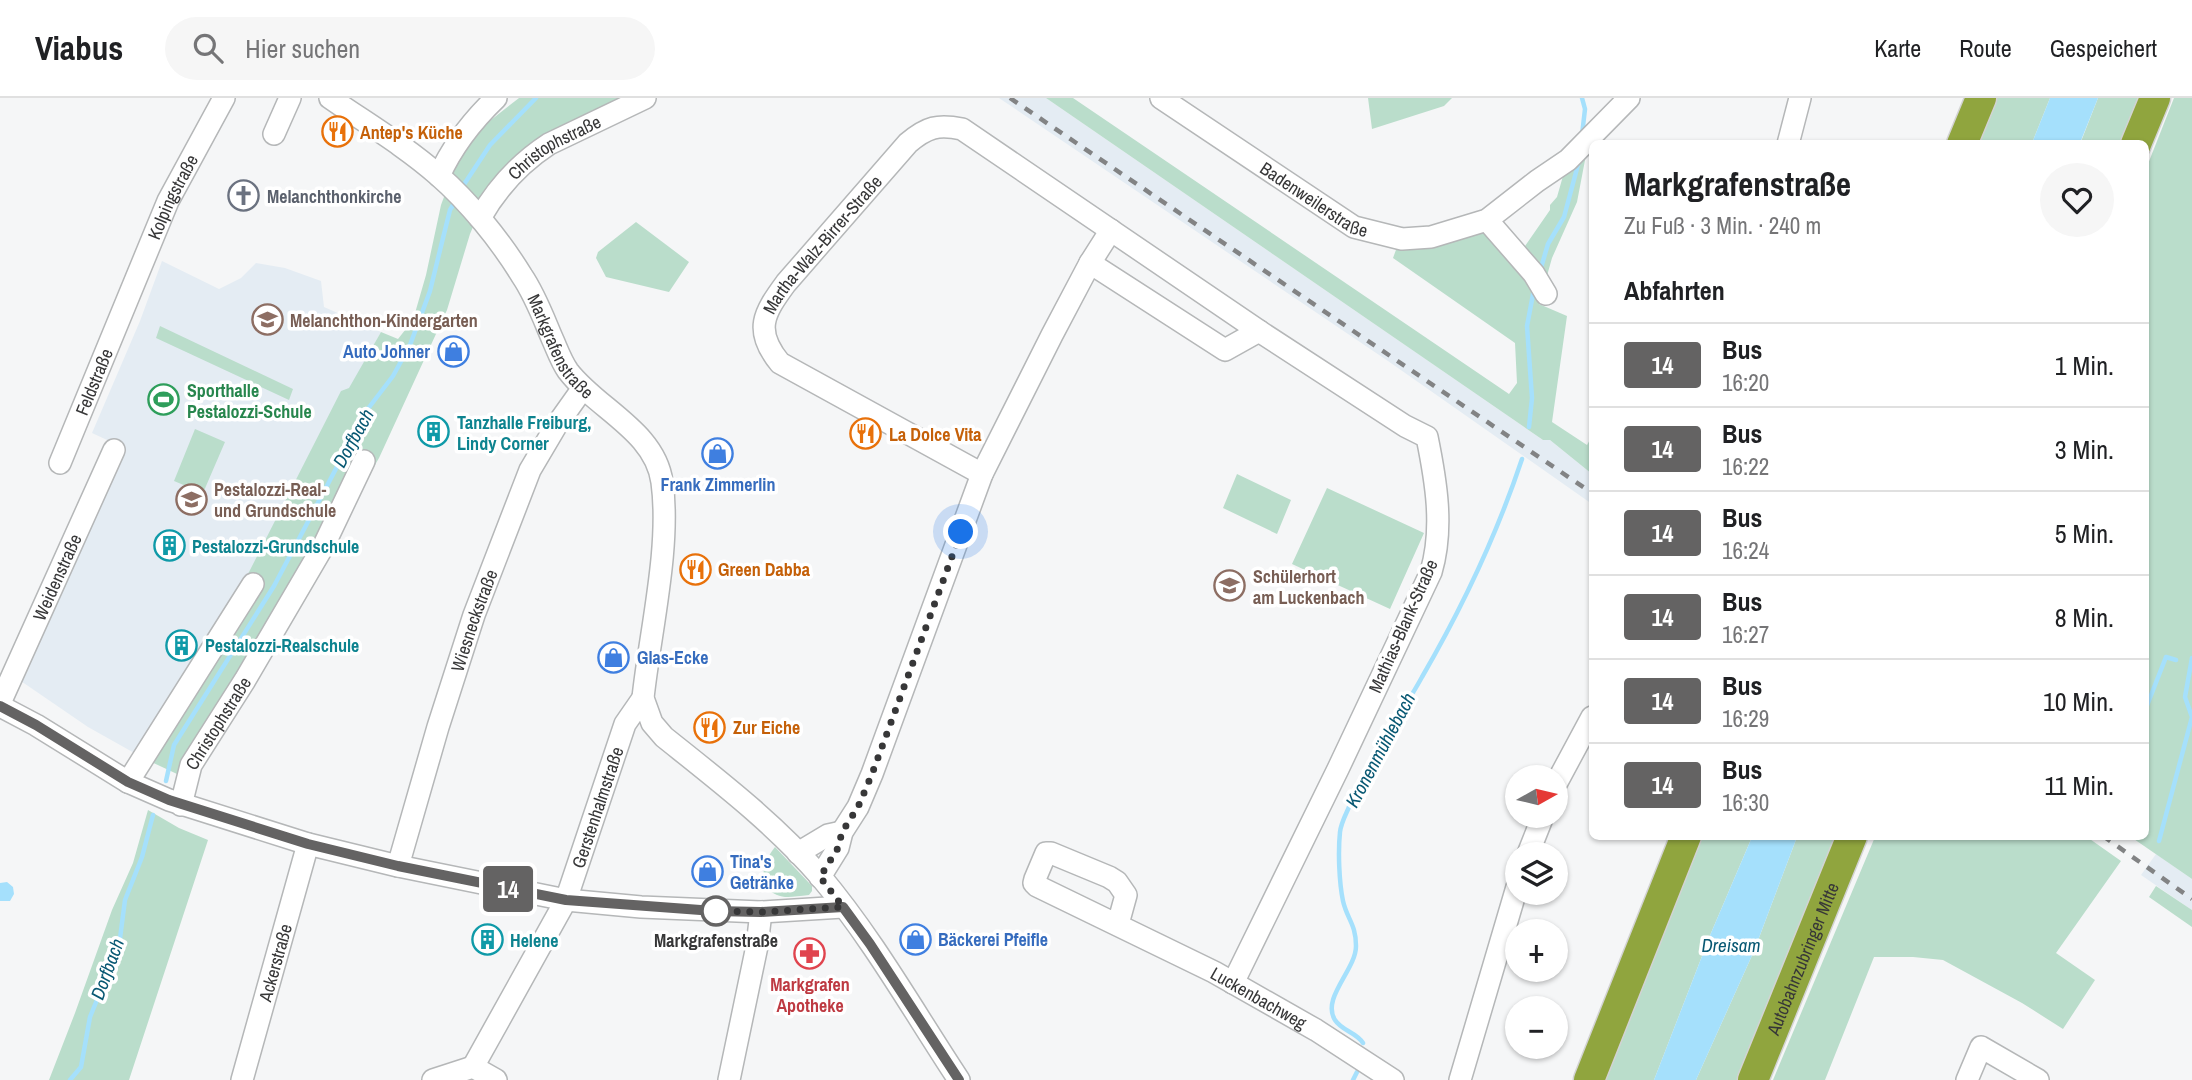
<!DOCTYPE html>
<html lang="de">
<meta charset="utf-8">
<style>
:root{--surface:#fff;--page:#f6f6f6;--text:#202124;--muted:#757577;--line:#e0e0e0}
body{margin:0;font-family:"Archivo Narrow",sans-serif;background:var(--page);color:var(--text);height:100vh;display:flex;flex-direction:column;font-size:26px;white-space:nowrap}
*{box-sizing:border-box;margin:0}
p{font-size:23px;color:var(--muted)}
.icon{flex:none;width:38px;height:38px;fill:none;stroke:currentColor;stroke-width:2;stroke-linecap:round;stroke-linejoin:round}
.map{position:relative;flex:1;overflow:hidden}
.sheet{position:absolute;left:1589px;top:42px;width:560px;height:700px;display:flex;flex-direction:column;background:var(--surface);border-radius:10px;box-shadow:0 2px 5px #0004}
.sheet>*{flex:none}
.badge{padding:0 14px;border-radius:5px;font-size:24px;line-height:46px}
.needle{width:46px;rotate:82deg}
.tools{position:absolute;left:1505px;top:667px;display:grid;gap:14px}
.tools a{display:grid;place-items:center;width:63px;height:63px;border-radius:50%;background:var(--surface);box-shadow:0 2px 5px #0004;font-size:35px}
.you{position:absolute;width:35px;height:35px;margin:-18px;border:5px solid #fff;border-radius:50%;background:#1a73e8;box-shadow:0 0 0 10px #1a73e833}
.map>.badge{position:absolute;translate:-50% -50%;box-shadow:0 0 0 4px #fff}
h2{padding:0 35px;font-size:26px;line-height:63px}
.round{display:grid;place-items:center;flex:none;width:74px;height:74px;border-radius:37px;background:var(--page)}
.head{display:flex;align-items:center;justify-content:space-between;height:119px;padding:0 35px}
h1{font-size:33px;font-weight:700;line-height:52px}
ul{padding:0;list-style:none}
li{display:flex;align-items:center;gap:21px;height:84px;padding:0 35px;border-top:2px solid var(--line)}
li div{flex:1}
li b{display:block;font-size:26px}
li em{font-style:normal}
li .badge{min-width:77px;font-weight:700;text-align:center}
header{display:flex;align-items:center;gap:42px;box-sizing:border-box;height:98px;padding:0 35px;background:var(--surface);border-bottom:2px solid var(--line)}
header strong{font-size:33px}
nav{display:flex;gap:38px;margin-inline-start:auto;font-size:24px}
.search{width:490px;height:63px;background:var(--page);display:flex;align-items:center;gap:18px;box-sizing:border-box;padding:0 24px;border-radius:38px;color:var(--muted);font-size:26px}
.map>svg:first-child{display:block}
</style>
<header>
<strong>Viabus</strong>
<div class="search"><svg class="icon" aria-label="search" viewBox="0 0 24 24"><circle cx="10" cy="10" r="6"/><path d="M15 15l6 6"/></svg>Hier suchen</div>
<nav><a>Karte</a><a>Route</a><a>Gespeichert</a></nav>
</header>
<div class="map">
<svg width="2192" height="982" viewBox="0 0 2192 982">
<rect width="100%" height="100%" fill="#f5f6f7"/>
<!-- built -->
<path fill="#e4ecf3" d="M999 0H1046L1543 342H1550L1592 376V406L1388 263Z
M162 163 219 191 241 180 256 165 285 170 321 183 324 209 381 234 219 532 145 661 88 629 15 579 120 348 92 335 140 223Z
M2156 756 2192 781V812L2141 777Z"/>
<!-- green -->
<path fill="#baddcb" d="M519 0H628L483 105 470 136 447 212 379 360 192 683 145 661 219 533 341 293 349 290 381 234 398 241 413 222 426 177 441 107 456 67 482 29Z
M1046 0H1073L1509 296 1517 285 1515 245 1393 160 1397 149 1483 130 1523 151 1550 112V107L1557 99 1563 78 1586 57 1577 104 1552 160 1539 206 1567 218 1552 324 1587 347 1592 338V376L1550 342H1543Z
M1368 0H1452L1444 8 1372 31Z
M1994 0H2050L2032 45 1975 46Z
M2098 0H2141L2122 45 2080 46Z
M2174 0H2192V781L2131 739 2146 738V71Z
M636 124 689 164 669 194 606 179 596 160 598 154Z
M160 228 293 291 289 302 156 240Z
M195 331 225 344 203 395 174 383Z
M1237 376 1291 402 1277 436 1223 410Z
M1327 390 1424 435 1390 511 1292 466Z
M148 712 179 730 208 742 129 982H49L75 915 112 812 133 765Z
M1699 739H1752L1711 835 1654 982H1599Z
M1797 739H1840L1739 982H1696L1754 853Z
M1875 739H2087L2121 763 2056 855 2095 882 2063 931 2022 905 1943 862 1913 859H1874L1825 982H1773Z
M775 749 812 788V793L809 797C788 799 780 803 764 788 763 769 763 765 775 749Z
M2156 788 2192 812V829L2149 799Z"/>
<!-- water -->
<path fill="#a5e0fc" d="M2050 0H2098L2080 45H2032Z
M1752 739H1797L1754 853 1696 982H1654L1711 835Z
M7 784 13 789 14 796 10 803H0V785Z"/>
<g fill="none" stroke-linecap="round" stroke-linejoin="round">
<!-- stream -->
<path stroke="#a5e0fc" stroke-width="4.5" d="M1582 37 1585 11 1582 0
M461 91 490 47 536 0
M1540 173 1548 146 1564 119 1579 63
M1529 329 1532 300 1527 228 1534 191
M2192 560 2185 599 2192 619
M2146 610 2166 559 2176 562
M166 683 174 647 274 488 367 312 393 278 410 247 430 193 443 140 450 112 456 102
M2159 743 2192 619
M1363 945C1356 934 1342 933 1335 922 1321 900 1356 872 1356 848 1356 826 1347 821 1343 803 1339 784 1338 753 1340 734 1341 725 1346 716 1349 709 1366 664 1399 621 1422 579 1462 510 1497 436 1522 361
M70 982 81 969 90 919 119 848 125 802 142 759 153 717
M1353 982 1357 974"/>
<defs>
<g id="minor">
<path id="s1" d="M330 0C366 25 405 48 438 77 469 104 500 142 522 178 535 197 543 219 552 240 557 251 561 263 568 273 597 311 655 333 662 384 671 449 650 534 643 600L652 625 664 639C719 683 774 725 820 778 873 841 914 914 959 982"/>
<path id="s2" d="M1161 0 1354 129 1402 141 1431 139 1487 122 1537 83 1568 62 1629 0"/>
<path d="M274 36 290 0"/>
<path d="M1788 46 1800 0"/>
<path d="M439 78C453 47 472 23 496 0"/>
<path id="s3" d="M480 120C497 90 520 65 549 46L645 0"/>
<path d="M1487 122 1534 176 1546 196"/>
<path d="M1090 165 1225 252 1259 233"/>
<path id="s4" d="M60 365 168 103 224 0"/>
<path id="s5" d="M982 376 780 265C753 232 764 215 786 185L908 45C927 29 938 26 962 31L1259 233 1405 328 1427 339C1436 383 1444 430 1431 474L1338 671 1233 885"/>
<path id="s6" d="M0 605 114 352"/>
<path d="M0 608 36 627 128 684 169 702 308 746 398 768 566 802 641 809 761 814 843 809"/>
<path d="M128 684 253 486"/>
<path d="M1556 686 1592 619"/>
<path id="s7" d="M181 707 191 667 245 582 324 447 364 363"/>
<path d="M798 755 828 737 842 734"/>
<path d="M1528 756 1543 718"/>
<path id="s8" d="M398 768 438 629 474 517 530 372 556 328 583 290"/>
<path d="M820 779 838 750 842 734 858 709 872 676 982 376 1052 237 1090 165 1111 132"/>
<path id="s9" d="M1118 826 1126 797 1117 784 1109 779 1051 755H1046L1035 781 1034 785 1037 788 1214 874 1316 932 1393 982"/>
<path id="s10" d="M473 969 566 802 625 626 643 600"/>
<path id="s11" d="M242 982 308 746"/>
<path d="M433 982 473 969 496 982"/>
<path d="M729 982 757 848 761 814"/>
<path d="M1460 982 1517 789"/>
<path d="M1967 982 1981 949 2038 982"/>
</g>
<g id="highway">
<path d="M1962 46 1981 0"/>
<path d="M2136 46 2155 0"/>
<path d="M1589 982 1686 738"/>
<path id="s12" d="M1753 982 1852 738"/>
</g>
</defs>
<!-- minor casing -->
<use href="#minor" stroke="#b5b7b8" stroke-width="24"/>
<!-- highway casing -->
<use href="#highway" stroke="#d3d3d3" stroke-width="33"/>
<!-- minor -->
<use href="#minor" stroke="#fff" stroke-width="21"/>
<!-- highway -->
<use href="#highway" stroke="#90a53e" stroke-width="30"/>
<!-- rail -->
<path stroke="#828384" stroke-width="4.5" stroke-dasharray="9 9" stroke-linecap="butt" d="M1010 0 1592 395
M2103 738 2192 801"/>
</g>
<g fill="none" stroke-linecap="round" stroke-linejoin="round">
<defs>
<path id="line" d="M0 608 36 627 128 684 169 702 308 746 398 768 566 802 714 813 761 814 843 809 870 846 959 982"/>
</defs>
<!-- line casing -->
<use href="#line" stroke="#fff" stroke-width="16"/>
<!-- line -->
<use href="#line" stroke="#646363" stroke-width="10"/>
<!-- walk -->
<path stroke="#373738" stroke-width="7" stroke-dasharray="0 12.6" d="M716 813H714L761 814 843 809 820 779 838 750 842 734 858 709 872 676 961 434"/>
</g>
<!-- icons -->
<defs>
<symbol id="restaurant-ring" viewBox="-11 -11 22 22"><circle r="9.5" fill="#fff" stroke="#e8710a" stroke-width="1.5"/><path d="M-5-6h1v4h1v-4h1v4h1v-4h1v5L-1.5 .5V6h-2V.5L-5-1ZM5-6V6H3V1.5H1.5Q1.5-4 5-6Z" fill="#e8710a"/></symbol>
<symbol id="church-ring" viewBox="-11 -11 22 22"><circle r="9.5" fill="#fff" stroke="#6b7280" stroke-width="1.5"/><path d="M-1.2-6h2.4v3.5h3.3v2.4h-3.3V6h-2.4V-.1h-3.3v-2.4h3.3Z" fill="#6b7280"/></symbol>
<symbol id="school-ring" viewBox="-11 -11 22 22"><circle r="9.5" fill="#fff" stroke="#8d6e63" stroke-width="1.5"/><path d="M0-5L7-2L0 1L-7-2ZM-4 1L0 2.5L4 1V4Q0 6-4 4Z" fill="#8d6e63"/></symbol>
<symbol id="shop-ring" viewBox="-11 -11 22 22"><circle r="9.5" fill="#fff" stroke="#3f7fe0" stroke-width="1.5"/><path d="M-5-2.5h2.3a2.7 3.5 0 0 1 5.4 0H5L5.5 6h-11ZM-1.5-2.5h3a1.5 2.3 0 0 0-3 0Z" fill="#3f7fe0"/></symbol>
<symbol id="stadium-ring" viewBox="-11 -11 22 22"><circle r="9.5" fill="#fff" stroke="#2e9e5b" stroke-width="1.5"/><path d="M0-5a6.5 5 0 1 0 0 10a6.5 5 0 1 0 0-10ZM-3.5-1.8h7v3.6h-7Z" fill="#2e9e5b"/></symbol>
<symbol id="building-ring" viewBox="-11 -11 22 22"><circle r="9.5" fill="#fff" stroke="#0f9aa8" stroke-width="1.5"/><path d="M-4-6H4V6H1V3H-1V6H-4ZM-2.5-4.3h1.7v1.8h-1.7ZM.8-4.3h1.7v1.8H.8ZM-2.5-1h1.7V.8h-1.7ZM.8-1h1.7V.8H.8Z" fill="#0f9aa8"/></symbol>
<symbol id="pharmacy-ring" viewBox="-11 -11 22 22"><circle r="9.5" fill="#fff" stroke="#e0444e" stroke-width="1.5"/><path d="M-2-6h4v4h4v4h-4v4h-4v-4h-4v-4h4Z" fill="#e0444e"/></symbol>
</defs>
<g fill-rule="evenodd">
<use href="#restaurant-ring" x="320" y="16" width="35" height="35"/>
<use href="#church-ring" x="226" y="80" width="35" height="35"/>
<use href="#school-ring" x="250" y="204" width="35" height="35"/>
<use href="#shop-ring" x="436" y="236" width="35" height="35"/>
<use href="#stadium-ring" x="146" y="284" width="35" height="35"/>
<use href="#building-ring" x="416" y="316" width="35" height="35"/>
<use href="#restaurant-ring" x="848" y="318" width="35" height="35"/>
<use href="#shop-ring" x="700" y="338" width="35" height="35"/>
<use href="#school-ring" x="174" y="384" width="35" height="35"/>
<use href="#building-ring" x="152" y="430" width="35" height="35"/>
<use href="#restaurant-ring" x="678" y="454" width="35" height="35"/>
<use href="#school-ring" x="1212" y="470" width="35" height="35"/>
<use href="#building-ring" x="164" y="530" width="35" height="35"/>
<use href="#shop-ring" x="596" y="542" width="35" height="35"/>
<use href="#restaurant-ring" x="692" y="612" width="35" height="35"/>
<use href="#shop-ring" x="690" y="756" width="35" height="35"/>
<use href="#shop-ring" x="898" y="824" width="35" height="35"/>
<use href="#building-ring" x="470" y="824" width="35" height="35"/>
<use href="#pharmacy-ring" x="792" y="838" width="35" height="35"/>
</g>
<!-- markers -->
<circle fill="#fff" stroke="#646363" stroke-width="3.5" cx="716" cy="813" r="14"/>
<g text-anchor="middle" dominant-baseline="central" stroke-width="7" stroke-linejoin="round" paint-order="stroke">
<!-- food labels -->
<g font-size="18" font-weight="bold" fill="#c56008" stroke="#fff" text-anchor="start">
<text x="360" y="34">Antep's Küche</text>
<text x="889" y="336">La Dolce Vita</text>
<text x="718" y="471">Green Dabba</text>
<text x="733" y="629">Zur Eiche</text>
</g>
<!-- street labels -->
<g font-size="18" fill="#373738" stroke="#fff">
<text stroke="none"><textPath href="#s3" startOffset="105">Christophstraße</textPath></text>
<text stroke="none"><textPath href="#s4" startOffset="289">Kolpingstraße</textPath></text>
<text stroke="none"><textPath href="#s2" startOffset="184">Badenweilerstraße</textPath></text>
<text stroke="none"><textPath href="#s5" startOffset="373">Martha-Walz-Birrer-Straße</textPath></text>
<text stroke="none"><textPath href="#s1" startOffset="345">Markgrafenstraße</textPath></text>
<text stroke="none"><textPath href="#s4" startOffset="88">Feldstraße</textPath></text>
<text stroke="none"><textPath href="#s6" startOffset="138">Weidenstraße</textPath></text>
<text stroke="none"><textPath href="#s8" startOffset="257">Wiesneckstraße</textPath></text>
<text transform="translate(1403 528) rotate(-66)">Mathias-Blank-Straße</text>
<text stroke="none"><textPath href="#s7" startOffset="91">Christophstraße</textPath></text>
<text stroke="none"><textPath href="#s10" startOffset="289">Gerstenhalmstraße</textPath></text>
<text stroke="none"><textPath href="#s12" startOffset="131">Autobahnzubringer Mitte</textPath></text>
<text stroke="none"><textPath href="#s11" startOffset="122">Ackerstraße</textPath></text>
<text stroke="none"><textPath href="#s9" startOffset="408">Luckenbachweg</textPath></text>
</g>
<!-- worship labels -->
<g font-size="18" font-weight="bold" fill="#5b616d" stroke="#fff" text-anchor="start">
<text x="267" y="98">Melanchthonkirche</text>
</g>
<!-- education labels -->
<g font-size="18" font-weight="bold" fill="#785e54" stroke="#fff" text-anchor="start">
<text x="290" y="222">Melanchthon-Kindergarten</text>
<text x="214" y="391">Pestalozzi-Real-<tspan x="214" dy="21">und Grundschule</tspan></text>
<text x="1253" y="478">Schülerhort<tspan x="1253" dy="21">am Luckenbach</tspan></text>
</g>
<!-- shop labels -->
<g font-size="18" font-weight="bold" fill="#366cbe" stroke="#fff" text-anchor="start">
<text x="430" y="253" text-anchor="end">Auto Johner</text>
<text x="718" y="386" text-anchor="middle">Frank Zimmerlin</text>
<text x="637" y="559">Glas-Ecke</text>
<text x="730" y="763">Tina's<tspan x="730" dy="21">Getränke</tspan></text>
<text x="938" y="841">Bäckerei Pfeifle</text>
</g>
<!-- leisure labels -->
<g font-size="18" font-weight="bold" fill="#27864d" stroke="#fff" text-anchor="start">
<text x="187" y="292">Sporthalle<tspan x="187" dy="21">Pestalozzi-Schule</tspan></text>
</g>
<!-- culture labels -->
<g font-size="18" font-weight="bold" fill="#0d838f" stroke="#fff" text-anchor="start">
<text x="457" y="324">Tanzhalle Freiburg,<tspan x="457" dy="21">Lindy Corner</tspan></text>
<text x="192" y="448">Pestalozzi-Grundschule</text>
<text x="205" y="547">Pestalozzi-Realschule</text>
<text x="510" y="842">Helene</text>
</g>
<!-- stop labels -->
<g font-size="18" font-weight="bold" fill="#373738" stroke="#fff">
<text x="716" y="842">Markgrafenstraße</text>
</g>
<!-- health labels -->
<g font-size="18" font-weight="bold" fill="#be3a42" stroke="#fff">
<text x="810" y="886">Markgrafen<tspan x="810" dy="21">Apotheke</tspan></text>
</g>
<!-- water labels -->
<g font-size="19" font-style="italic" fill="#085873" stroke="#fff">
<text transform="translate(353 340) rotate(-61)">Dorfbach</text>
<text transform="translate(1380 652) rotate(-62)">Kronenmühlebach</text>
<text x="1731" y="847">Dreisam</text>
<text transform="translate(107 871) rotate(-70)">Dorfbach</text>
</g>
</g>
</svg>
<div class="tools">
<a><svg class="needle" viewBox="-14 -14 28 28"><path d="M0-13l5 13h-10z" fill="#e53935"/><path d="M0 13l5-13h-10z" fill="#757577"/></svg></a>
<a><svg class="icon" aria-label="layers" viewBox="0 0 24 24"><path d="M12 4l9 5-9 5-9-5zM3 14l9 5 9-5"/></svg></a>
<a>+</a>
<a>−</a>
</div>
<div class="you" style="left:961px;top:434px"></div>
<b class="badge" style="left:508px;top:791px;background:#646363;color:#fff">14</b>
<section class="sheet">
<div class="head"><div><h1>Markgrafenstraße</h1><p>Zu Fuß · 3 Min. · 240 m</p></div><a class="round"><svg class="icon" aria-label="heart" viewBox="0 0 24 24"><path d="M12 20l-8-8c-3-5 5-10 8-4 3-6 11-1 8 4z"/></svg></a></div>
<h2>Abfahrten</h2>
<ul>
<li><span class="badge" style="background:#646363;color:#fff">14</span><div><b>Bus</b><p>16:20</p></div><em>1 Min.</em></li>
<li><span class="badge" style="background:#646363;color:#fff">14</span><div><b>Bus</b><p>16:22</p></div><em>3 Min.</em></li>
<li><span class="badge" style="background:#646363;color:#fff">14</span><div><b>Bus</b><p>16:24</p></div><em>5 Min.</em></li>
<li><span class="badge" style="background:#646363;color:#fff">14</span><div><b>Bus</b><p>16:27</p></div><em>8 Min.</em></li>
<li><span class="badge" style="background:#646363;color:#fff">14</span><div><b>Bus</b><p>16:29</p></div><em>10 Min.</em></li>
<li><span class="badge" style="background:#646363;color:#fff">14</span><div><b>Bus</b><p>16:30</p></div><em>11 Min.</em></li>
</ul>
</section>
</div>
